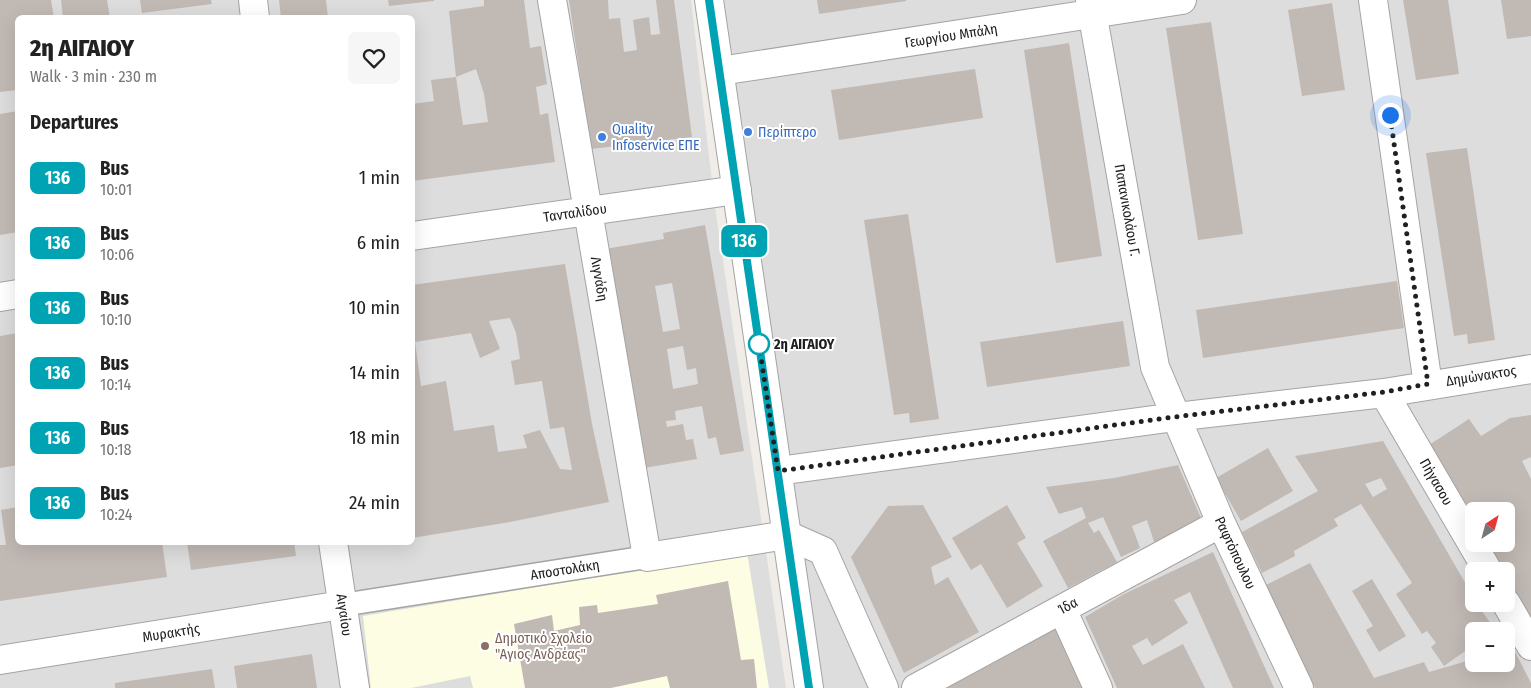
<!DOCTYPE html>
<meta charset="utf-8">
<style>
:root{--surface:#fff;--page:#f6f6f6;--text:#222;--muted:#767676}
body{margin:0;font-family:"Fira Sans Condensed",sans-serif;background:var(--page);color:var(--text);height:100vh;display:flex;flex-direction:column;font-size:19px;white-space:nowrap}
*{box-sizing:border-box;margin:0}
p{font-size:16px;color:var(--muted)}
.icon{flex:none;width:28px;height:28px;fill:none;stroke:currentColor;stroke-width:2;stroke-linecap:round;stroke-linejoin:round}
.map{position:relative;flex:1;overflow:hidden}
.panel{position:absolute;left:15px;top:15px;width:400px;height:530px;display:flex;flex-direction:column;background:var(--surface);border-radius:8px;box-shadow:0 5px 20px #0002}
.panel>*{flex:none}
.badge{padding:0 10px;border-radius:8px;font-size:18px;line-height:32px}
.needle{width:32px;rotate:36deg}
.controls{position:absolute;left:1465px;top:502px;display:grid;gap:10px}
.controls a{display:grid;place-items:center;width:50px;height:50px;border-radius:8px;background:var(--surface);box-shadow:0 5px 20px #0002;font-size:25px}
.you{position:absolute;width:25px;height:25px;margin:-12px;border:4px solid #fff;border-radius:50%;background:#1a73e8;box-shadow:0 0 0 8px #1a73e833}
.map>.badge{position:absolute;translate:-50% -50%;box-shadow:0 0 0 2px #fff}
h2{padding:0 15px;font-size:19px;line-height:45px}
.round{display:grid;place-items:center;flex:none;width:52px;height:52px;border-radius:8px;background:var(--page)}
.overview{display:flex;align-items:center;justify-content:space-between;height:85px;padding:0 15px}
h1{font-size:24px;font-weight:800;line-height:38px}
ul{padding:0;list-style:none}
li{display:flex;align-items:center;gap:15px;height:65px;padding:0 15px}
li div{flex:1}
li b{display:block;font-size:19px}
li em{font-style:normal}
li .badge{min-width:55px;font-weight:700;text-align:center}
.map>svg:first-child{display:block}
</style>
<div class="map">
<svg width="1531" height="688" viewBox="0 0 1531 688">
<rect width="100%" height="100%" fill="#f0ede8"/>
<!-- residential -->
<path fill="#dedddd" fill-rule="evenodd" d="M0 0H691L714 200 786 688H0ZM18 18H412V542H18Z
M721 0H1531V688H824ZM1474 511H1506V544H1474ZM1474 571H1506V604H1474ZM1474 631H1506V664H1474Z"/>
<!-- education -->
<path fill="#fdfde4" d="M747 552 769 688H473L470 676 411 688H371L363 616Z"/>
<!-- building -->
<path fill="#c1b9b4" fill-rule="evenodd" d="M0 0H51L54 18H18V90L0 92Z
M61 0H107L110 18H63Z
M140 0H211L212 4 142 13Z
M279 0H326L328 18H281Z
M388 0H434V1L389 6Z
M484 0H524L530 48 541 46 547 84 536 87 540 115 548 113 555 162 412 181V125L415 124 412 104 434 101 431 80 456 77 463 125 488 122 484 94 476 69 456 77 449 11 484 6Z
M569 0H608L609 19 620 18 624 52 637 50 633 20 649 17 651 35 660 34 656 0H674L692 137 591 149Z
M817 0H906V1L819 14Z
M1403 0H1448L1459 74 1416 80Z
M1501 0H1531V36L1507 39Z
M1332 3 1345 90 1302 96 1288 10Z
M1211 22 1243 234 1198 240 1166 28Z
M1069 43 1102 256 1056 263 1024 50Z
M975 69 983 118 839 140 831 90Z
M18 111V232L0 235V114Z
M1467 148 1495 340 1468 344 1467 334 1454 336 1426 153Z
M908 214 939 419 910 423 909 413 894 415 864 220Z
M705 225 744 451 720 455 716 437 708 439 702 406 675 411 676 420 666 421 667 427 683 424 686 440 693 439 697 459 644 468 605 249 664 239 663 233ZM672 283 680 329 663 332 655 286ZM683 346 687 370 696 368 698 384 673 389 667 349Z
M565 264 592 424 609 502 510 522 412 538V285ZM510 318 516 333 520 359 511 361 515 385 542 381 550 429 564 427 572 470 560 469 540 430 523 435 527 448 498 452 494 425 454 431 446 381 421 386 415 342 471 333 480 358 500 349 489 321Z
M1397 281 1404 328 1203 358 1196 310Z
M1123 321 1130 366 987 387 980 342Z
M18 333V465L0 468V336Z
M1531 415V457L1522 461 1531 479V623L1506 582V571H1500L1482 544H1506V511H1474V531L1429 445 1469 419 1481 436 1510 418Z
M1383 441 1474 598V604H1477L1496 631H1474V656L1468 649 1444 666 1431 647 1436 643 1427 631 1422 634 1396 594 1412 583 1361 504 1334 519 1338 526 1294 551 1295 556 1262 573 1242 532 1318 491 1295 456ZM1381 478 1387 489 1373 497 1365 484Z
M1268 448 1293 491 1241 521 1216 478Z
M1178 465 1201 518 1155 545 1147 520 1132 526 1140 548 1121 557 1103 517 1088 523 1094 533 1099 530 1117 562 1068 588 1043 541 1086 518 1082 507 1059 514 1046 487 1114 478Z
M923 505 952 557 931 567 935 585 948 577 979 632 904 673 851 557 888 506Z
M1007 505 1026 538 1017 543 1043 586 1007 608 981 564 971 570 952 538Z
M18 507V542H162L167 577 0 601V545H6L1 510Z
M187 542H294L296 556 191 570Z
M1213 552 1274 688H1233L1190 592 1174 600 1188 623 1152 646 1147 638 1132 646 1143 665 1183 644 1205 688H1117L1085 617 1124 594Z
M1310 563 1374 678 1424 662 1429 672 1474 659V664H1506V641L1509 640 1531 683V688H1315L1264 586Z
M1372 579 1406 636 1379 652 1366 630 1373 626 1352 591Z
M728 581 741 660 754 659 757 688H670L667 676 611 688H525L514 624 552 615 554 631 580 625 579 607 597 605 598 613 658 604 656 595Z
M1054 623 1086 688H940Z
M312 654 317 688H237L234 666Z
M212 669 215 688H115V683Z"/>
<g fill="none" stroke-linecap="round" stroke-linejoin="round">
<defs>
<path id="pedestrian" d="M342 605 647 557"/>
<path id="minor" d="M552 0 647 557 787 535 823 551 884 688
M1090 0 1155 367 1221 523 1299 688
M1373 0 1428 385
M720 71 1182 0
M412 236 737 190
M0 297 18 294
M1384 393 1488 571
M778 471 1175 417 1384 393 1531 369
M1506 603 1531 646
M1062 609 1098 688
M0 660 342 605
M916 688 1221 523"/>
<path id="tertiary" d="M253 0 255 18
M709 0 809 688
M333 542 355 688"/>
</defs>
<!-- pedestrian casing -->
<use href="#pedestrian" stroke="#a4a4a4" stroke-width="25"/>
<!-- minor casing -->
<use href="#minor" stroke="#a4a4a4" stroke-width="30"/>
<!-- tertiary casing -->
<use href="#tertiary" stroke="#a4a4a4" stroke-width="30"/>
<!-- pedestrian -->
<use href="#pedestrian" stroke="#fff" stroke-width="22"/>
<!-- minor -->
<use href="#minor" stroke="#fff" stroke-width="28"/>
<!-- tertiary -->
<use href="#tertiary" stroke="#fff" stroke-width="28"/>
</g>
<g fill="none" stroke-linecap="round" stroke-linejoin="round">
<defs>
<path id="line" d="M709 0 809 688"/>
</defs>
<!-- line casing -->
<use href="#line" stroke="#fff" stroke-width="11"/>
<!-- line -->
<use href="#line" stroke="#00a3b4" stroke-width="8"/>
<!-- walk -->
<path stroke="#202020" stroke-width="5" stroke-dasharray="0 9" d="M759 344 778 471 1174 417 1384 392 1428 384 1390 115"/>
</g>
<!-- markers -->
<g fill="#3f7fe0" stroke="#fff" stroke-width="2">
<circle cx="748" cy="132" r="5"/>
<circle cx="602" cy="137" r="5"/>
</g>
<circle fill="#fff" stroke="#00a3b4" stroke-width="2.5" cx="759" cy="344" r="10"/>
<circle fill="#8d6e63" stroke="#fff" stroke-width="2" cx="485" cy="646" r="5"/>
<g text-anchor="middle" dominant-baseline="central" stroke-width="4" stroke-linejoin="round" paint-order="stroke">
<!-- street labels -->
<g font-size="14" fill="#202020" stroke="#fff">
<text transform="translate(951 36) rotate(-9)">Γεωργίου Μπάλη</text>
<text transform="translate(1127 210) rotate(80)">Παπανικολάου Γ.</text>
<text transform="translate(575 213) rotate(-8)">Τανταλίδου</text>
<text transform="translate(599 279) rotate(80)">Λιγνάδη</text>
<text transform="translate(1481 376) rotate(-9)">Δημώνακτος</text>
<text transform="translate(1436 482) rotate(60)">Πήγασου</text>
<text transform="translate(1235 553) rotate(65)">Ραφτόπουλου</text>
<text transform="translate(565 570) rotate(-9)">Αποστολάκη</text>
<text transform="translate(1068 606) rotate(-28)">Ίδα</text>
<text transform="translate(344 615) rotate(82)">Αιγαίου</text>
<text transform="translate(171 633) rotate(-9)">Μυρακτής</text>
</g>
<!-- shop labels -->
<g font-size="14" fill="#366cbe" stroke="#fff" text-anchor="start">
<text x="612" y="129">Quality<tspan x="612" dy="16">Infoservice ΕΠΕ</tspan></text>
<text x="758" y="132">Περίπτερο</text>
</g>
<!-- stop labels -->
<g font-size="14" font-weight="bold" fill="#202020" stroke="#fff" text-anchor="start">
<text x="774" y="344">2η ΑΙΓΑΙΟΥ</text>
</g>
<!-- education labels -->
<g font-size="14" fill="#785e54" stroke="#fff" text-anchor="start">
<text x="495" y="638">Δημοτικό Σχολείο<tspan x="495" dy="16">"Αγιος Ανδρέας"</tspan></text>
</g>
</g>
</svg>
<div class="controls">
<a><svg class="needle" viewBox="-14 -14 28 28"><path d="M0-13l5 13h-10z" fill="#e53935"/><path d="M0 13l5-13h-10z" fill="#767676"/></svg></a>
<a>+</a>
<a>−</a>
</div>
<div class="you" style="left:1390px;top:115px"></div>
<b class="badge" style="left:744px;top:241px;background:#00a3b4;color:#fff">136</b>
<section class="panel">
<div class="overview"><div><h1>2η ΑΙΓΑΙΟΥ</h1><p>Walk · 3 min · 230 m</p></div><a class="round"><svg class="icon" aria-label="heart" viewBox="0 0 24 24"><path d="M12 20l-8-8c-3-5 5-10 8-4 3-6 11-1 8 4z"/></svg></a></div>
<h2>Departures</h2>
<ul>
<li><span class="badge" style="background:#00a3b4;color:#fff">136</span><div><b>Bus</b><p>10:01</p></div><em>1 min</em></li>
<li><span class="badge" style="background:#00a3b4;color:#fff">136</span><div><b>Bus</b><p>10:06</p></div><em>6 min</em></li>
<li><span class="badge" style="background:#00a3b4;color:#fff">136</span><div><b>Bus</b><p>10:10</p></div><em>10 min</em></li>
<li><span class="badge" style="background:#00a3b4;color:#fff">136</span><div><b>Bus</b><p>10:14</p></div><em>14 min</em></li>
<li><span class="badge" style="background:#00a3b4;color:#fff">136</span><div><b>Bus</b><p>10:18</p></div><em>18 min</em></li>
<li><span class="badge" style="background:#00a3b4;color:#fff">136</span><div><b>Bus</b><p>10:24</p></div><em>24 min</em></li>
</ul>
</section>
</div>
